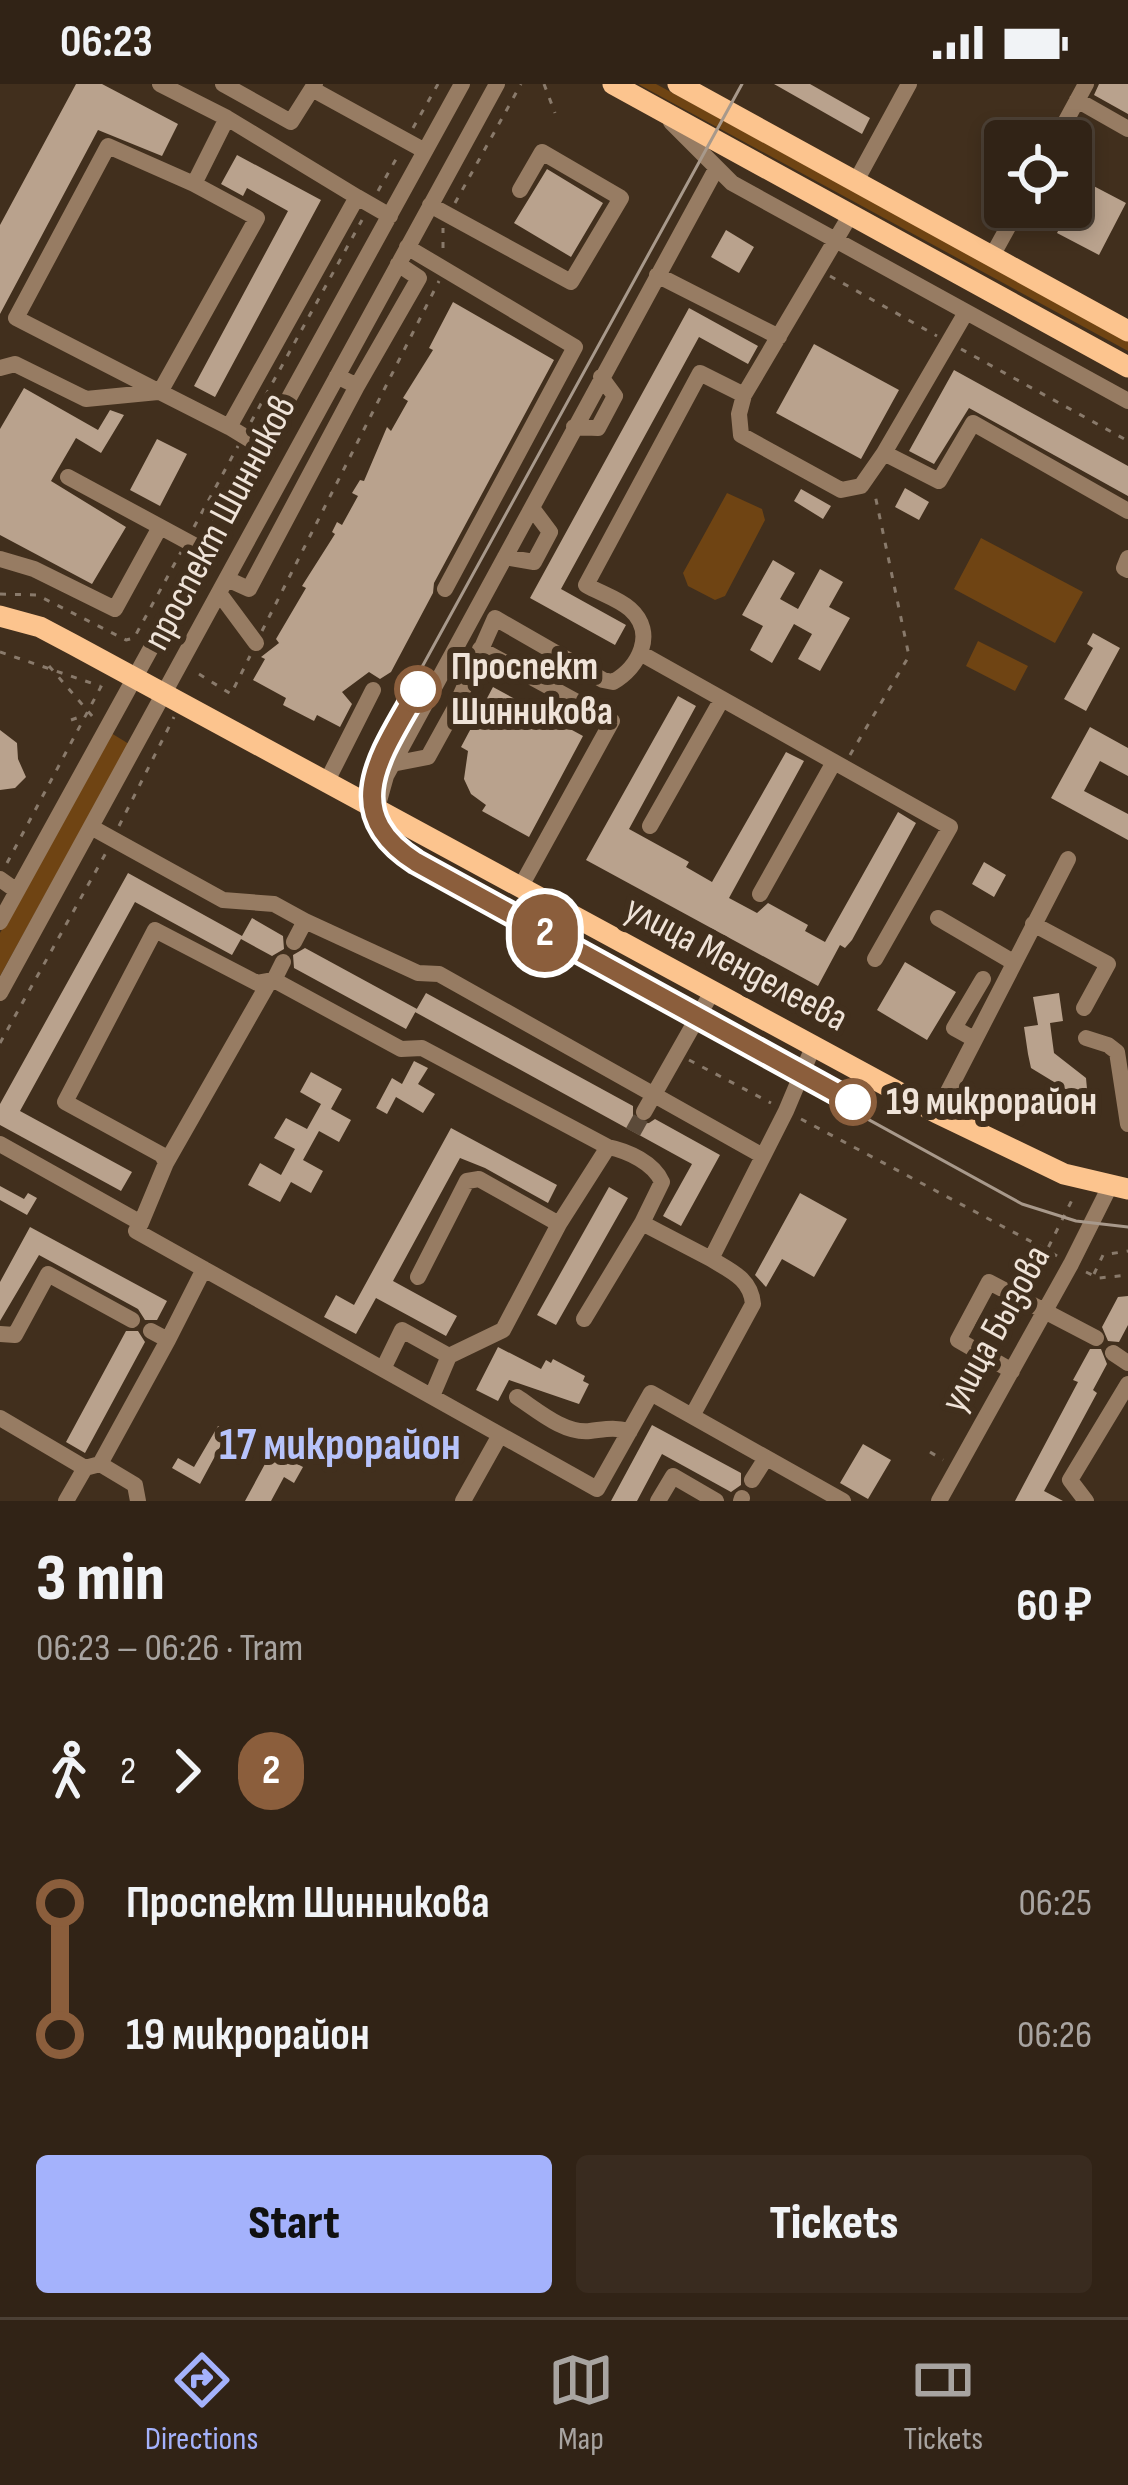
<!DOCTYPE html>
<meta charset="utf-8">
<style>
:root{--surface:#312316;--page:#392b1f;--text:#f1f3f6;--muted:#a8a4a1;--line:#4c4035;--accent:#a4b2fc}
body{margin:0;font-family:"Sofia Sans Condensed",sans-serif;background:var(--page);color:var(--text);height:100vh;display:flex;flex-direction:column;font-size:45px;white-space:nowrap}
*{box-sizing:border-box;margin:0}
p{font-size:39px;color:var(--muted)}
.icon{flex:none;width:66px;height:66px;fill:none;stroke:currentColor;stroke-width:2;stroke-linecap:round;stroke-linejoin:round}
.map{position:relative;height:1417px;overflow:hidden}
.side{display:flex;flex-direction:column;background:var(--surface);flex:1}
.side>*{flex:none}
.badge{padding:0 24px;border-radius:39px;font-size:42px;line-height:78px}
.buttons{position:absolute;left:984px;top:36px;display:grid;gap:24px}
.buttons a{display:grid;place-items:center;width:108px;height:108px;border-radius:12px;background:var(--surface);box-shadow:0 6px 18px #0003,0 0 0 3px var(--line);font-size:60px}
.map>.badge{position:absolute;translate:-50% -50%;box-shadow:0 0 0 6px #fff}
.legs{display:flex;align-items:center;gap:18px;height:132px;padding:0 36px;font-size:39px}
.legs p{margin-inline-start:auto}
.overview{display:flex;align-items:center;justify-content:space-between;height:204px;padding:0 36px}
h1{font-size:66px;font-weight:800;line-height:90px}
.cta{display:flex;gap:24px;margin-top:auto;padding:24px 36px}
.cta a{flex:1;height:138px;border-radius:12px;background:var(--accent);color:#111;font-size:48px;font-weight:800;line-height:138px;text-align:center}
.cta a+a{background:var(--page);color:var(--text)}
ul{padding:0 36px;list-style:none}
li{display:flex;align-items:center;gap:42px;height:132px;font-size:45px}
li i{display:grid;place-items:center;width:18px;height:100%;margin:0 15px;background:currentColor}
li i::after{content:'';width:30px;height:30px;margin:-15px;border:9px solid;border-radius:50%;background:var(--surface)}
li p{margin-inline-start:auto}
li:first-child i{background:linear-gradient(#0000 50%,currentColor 0)}
li:last-child i{background:linear-gradient(currentColor 50%,#0000 0)}
.status{display:flex;justify-content:space-between;align-items:center;height:84px;padding:0 60px;background:var(--surface);direction:ltr}
.status svg{height:33px;fill:currentColor}
.dock{display:flex;justify-content:space-around;align-items:center;height:168px;border-top:3px solid var(--line);background:var(--surface);font-size:33px;color:var(--muted)}
.dock a{display:grid;justify-items:center;gap:6px}
.dock .active{color:var(--accent)}
.map>svg:first-child{display:block}
</style>
<div class="status"><b>06:23</b><svg viewBox="0 0 49 12"><path d="M0 12V9h3v3zM5 12V6h3v6zM10 12V3h3v9zM15 12V0h3v12zM26 1h20v11H26zM47 4h2v5h-2z"/></svg></div>
<div class="map">
<svg width="1128" height="1417" viewBox="0 0 1128 1417">
<rect width="100%" height="100%" fill="#412f1d"/>
<!-- green -->
<path fill="#6f4413" d="M638 0H656L1128 256V267Z
M727 409 762 425 765 436 725 512 715 516 688 502 683 489Z
M981 454 1083 508 1055 559 954 505Z
M978 557 1028 582 1015 607 966 582Z
M111 649 129 660 0 892V849Z"/>
<!-- building -->
<path fill="#b9a28d" d="M76 0H102L178 40 162 72 98 46 0 230V141Z
M774 0H810L870 34 862 50Z
M1099 0H1128V30L1094 11Z
M237 71 321 116 215 313 194 302 288 127 247 104 243 112 221 100Z
M547 85 603 119 571 173 514 139Z
M1084 97 1126 119 1099 171 1057 149Z
M726 146 754 163 739 189 711 173Z
M453 218 554 276 434 499 433 509 391 588 380 595 369 588 342 608 352 620 340 643 317 631 314 637 283 621 286 614 253 596 265 575 261 573 279 559 276 555 306 504 302 502 335 450 332 448 337 438 342 441 358 412 352 409 360 396 364 397 387 343 391 347 408 317 403 314 433 266 429 264Z
M689 224 758 262 748 280 699 253 561 505 626 541 615 561 530 514Z
M814 260 899 306 861 375 776 329Z
M954 286 1128 382V412L969 324 934 380 909 367Z
M24 304 98 346 110 326 124 331 101 369 76 354 51 397 126 443 92 500 0 451V345Z
M157 355 187 370 160 422 130 406Z
M905 404 929 418 919 436 895 423Z
M801 405 831 422 823 435 794 417Z
M773 476 795 489 780 515 798 525 820 485 843 498 829 523 850 534 820 587 798 575 812 550 794 540 772 579 750 566 763 542 742 531Z
M1093 549 1120 564 1086 627 1064 615 1093 564 1087 560Z
M493 603 583 652 529 753 482 727 486 721 471 710 464 695 468 667 461 663Z
M678 612 696 622 629 745 689 778 686 783 712 798 786 668 804 677 729 814 757 829 768 819 808 841 805 847 825 858 898 728 916 739 852 856 845 864 840 861 818 902 586 776Z
M1090 643 1128 664V692L1100 677 1084 707 1128 730V756L1051 714Z
M0 646 17 659 18 675 26 693 15 704 0 706Z
M984 778 1006 791 994 813 972 800Z
M128 789 242 852 252 834 283 852 284 865 272 872 241 855 232 871 135 818 20 1027 132 1088 121 1107 0 1041V1020Z
M305 864 417 925 406 945 294 884 293 871Z
M905 878 956 908 927 956 877 926Z
M426 909 633 1022V1033L639 1040 649 1039 655 1035 720 1071 681 1142 663 1132 692 1080 415 928Z
M1059 909 1063 937 1050 939 1054 969 1086 994 1087 1005 1077 1012 1031 984 1028 970 1024 943 1038 941 1033 913Z
M414 977 428 984 418 1000 435 1010 423 1029 396 1013 387 1030 376 1024 392 994 402 1000Z
M311 988 342 1005 331 1025 351 1036 339 1058 319 1047 303 1076 323 1087 311 1109 291 1098 280 1118 248 1101 260 1079 281 1091 295 1065 274 1054 286 1034 307 1045 321 1020 300 1008Z
M451 1044 557 1101 548 1119 485 1084 460 1074 393 1197 457 1232 446 1252 376 1214 356 1250 324 1233 336 1211 354 1221Z
M0 1102 24 1115 28 1109 37 1114 27 1131 0 1116Z
M609 1103 628 1114 556 1241 537 1231Z
M800 1109 847 1135 814 1193 782 1175 766 1203 755 1191Z
M30 1143 167 1217 157 1236H145L138 1225 39 1171 0 1237V1198Z
M1128 1212V1241L1119 1258 1108 1257 1102 1243 1118 1213Z
M126 1247H138L145 1258 85 1369 66 1358Z
M498 1263 541 1285 546 1276 551 1279 553 1275 585 1292 583 1297 589 1300 579 1320 509 1296 498 1317 476 1306Z
M1090 1265H1101L1107 1280 1093 1306 1097 1309 1044 1407 1063 1417H1015L1078 1298 1073 1296Z
M652 1341 741 1389V1401L731 1408 662 1370 637 1417H611Z
M218 1342 228 1348 200 1400 172 1384 178 1374 194 1383Z
M863 1360 891 1376 868 1415 840 1399Z
M272 1367 303 1383 294 1399 284 1393 271 1417H245Z"/>
<g fill="none" stroke-linecap="round" stroke-linejoin="round">
<!-- minor-tunnel -->
<path stroke="#5b4a39" stroke-width="16" stroke-dasharray="16 8" stroke-linecap="butt" d="M633 1048 644 1028"/>
<!-- path -->
<path stroke="#897a6b" stroke-width="3" stroke-dasharray="6 9" stroke-linecap="butt" d="M544 0 555 29
M413 44 438 0
M378 107 400 68
M455 119 521 0
M443 164V144
M830 192 937 252
M961 265 1128 357
M251 338 362 136
M194 443 238 362
M0 510 37 511 126 556 134 554 181 468
M262 547 439 197
M0 568 100 602
M49 582 93 633
M199 590 231 610 250 572
M71 636 85 631
M850 671 909 572 874 406
M119 742 174 633
M7 779 104 597
M0 959 107 767
M689 976 771 1019
M801 1035 1047 1166
M1057 1172 1047 1166 1075 1110
M1086 1188 1099 1194 1128 1191
M1094 1190 1103 1171 1128 1167
M930 1368 943 1376"/>
<!-- minor -->
<path stroke="#977c63" stroke-width="16" d="M160 0 227 34
M223 0 291 38 315 0
M312 5 425 67
M1077 16 1128 45
M671 38 732 99 1128 317
M1055 57 1086 0
M855 99 909 0
M357 113 227 34 194 100 257 134 160 308 229 343 357 113 390 132
M430 121 571 198 621 114 542 68 520 106
M1017 125 1052 128 1054 123
M407 163 575 263 445 505
M992 172 1019 123
M657 191 779 253
M965 230 884 369 939 397 973 339 1128 427
M0 284 15 280 86 315 158 308
M357 302 419 194 398 180
M160 308 16 234 108 62 194 100
M744 311 739 330 741 351 841 406 861 402 884 369
M229 343 262 363
M574 343 598 344 615 312 601 293
M68 393 205 467
M505 473 534 478 550 448 532 424
M1128 474 1124 484 1128 486
M0 475 34 485 115 525 160 443
M227 495 249 505 357 302 337 292
M219 509 256 559
M480 565 612 637 520 804
M642 570 950 743 875 875
M392 680 428 673 455 624 495 534 603 596 613 598C639 583 657 549 630 525 619 515 600 509 586 501L700 289 744 311 851 130
M327 697 373 606
M377 724 386 692 716 85
M650 742 722 615
M91 743 223 816 274 820 305 837 294 858
M0 795 17 807
M760 810 834 678
M938 834 1013 878
M305 837 418 889 439 890 763 1072
M0 838 462 0
M1033 840 1108 880 1084 924
M274 896 401 965 422 964 608 1063C628 1067 654 1079 662 1098L642 1139 711 1175 786 1027 813 963
M0 909 497 0
M1086 954 1108 961 1117 968 1128 1040
M974 955 954 944 983 895
M644 1028 712 908
M937 1029 1068 775
M0 1060 141 1139 136 1147 597 1405 651 1309 843 1417
M166 1079 268 900
M141 1139 166 1079 162 1071 65 1018 155 846 257 899 274 896 283 878
M418 1193 467 1097 479 1095 559 1140 608 1063
M584 1235 642 1139
M0 1250 15 1251 48 1190 132 1236
M168 1256 204 1185
M1113 1269 1128 1279
M383 1285 402 1246 449 1272 503 1246 559 1140
M1012 1287 958 1256 989 1198 1096 1254
M432 1312 449 1272
M517 1313C537 1326 564 1350 590 1347 607 1345 613 1343 630 1347
M692 1332 753 1220C751 1195 731 1187 711 1175
M0 1334 85 1384 100 1380 168 1256 151 1247
M100 1380 135 1401 138 1417
M752 1396 766 1374
M66 1417 85 1384
M463 1417 500 1351
M658 1417 673 1392 716 1417
M741 1417 742 1414
M939 1417 1071 1180 1109 1104
M1086 1417 1070 1396 1128 1300"/>
<!-- major -->
<path stroke="#fcc48e" stroke-width="21" d="M613 0 1128 283
M678 0 1128 247
M0 532 40 543 74 561 937 1029 1064 1090 1128 1105"/>
<!-- tram -->
<path stroke="#a8998b" stroke-width="3" d="M742 0 377 665C353 718 362 755 413 785L1022 1120 1076 1137 1128 1143"/>
</g>
<g fill="none" stroke-linecap="round" stroke-linejoin="round">
<defs>
<path id="line-1" d="M418 605C383 668 336 727 416 778L853 1018"/>
</defs>
<!-- line-1 casing -->
<use href="#line-1" stroke="#fff" stroke-width="27"/>
<!-- line-1 -->
<use href="#line-1" stroke="#8b5e3c" stroke-width="18"/>
</g>
<!-- markers -->
<g fill="#fff" stroke="#8b5e3c" stroke-width="6">
<circle cx="418" cy="605" r="21"/>
<circle cx="853" cy="1018" r="21"/>
</g>
<g text-anchor="middle" dominant-baseline="central" stroke-width="12" stroke-linejoin="round" paint-order="stroke">
<!-- street labels -->
<g font-size="39" fill="#efe3d8" stroke="#412f1d">
<text transform="translate(220 439) rotate(-62)">проспект Шинников</text>
<text transform="translate(736 880) rotate(28)">улица Менделеева</text>
<text transform="translate(996 1245) rotate(-61)">улица Бызова</text>
</g>
<!-- stop labels -->
<g font-size="39" font-weight="bold" fill="#efe3d8" stroke="#412f1d" text-anchor="start">
<text x="451" y="583">Проспект<tspan x="451" dy="45">Шинникова</tspan></text>
<text x="886" y="1018">19 микрорайон</text>
</g>
<!-- quarter labels -->
<g font-size="45" font-weight="bold" fill="#b7c3fb" stroke="#412f1d">
<text x="340" y="1361">17 микрорайон</text>
</g>
</g>
</svg>
<div class="buttons">
<a><svg class="icon" aria-label="locate" viewBox="0 0 24 24"><circle cx="12" cy="12" r="6"/><path d="M12 2v4M12 18v4M2 12h4M18 12h4"/></svg></a>
</div>
<b class="badge" style="left:545px;top:849px;background:#8b5e3c;color:#fff">2</b>
</div>
<section class="side">
<div class="overview"><div><h1>3 min</h1><p>06:23 – 06:26 · Tram</p></div><b>60 ₽</b></div>
<div class="legs"><svg class="icon" aria-label="walk" viewBox="0 0 24 24"><circle cx="13" cy="4" r="2"/><path d="M13 8l-2 6 4 7M11 14l-3 7M7 12l3-4h3l4 4"/></svg>2<svg class="icon" aria-label="forward" viewBox="0 0 24 24"><path d="M9 5l7 7-7 7"/></svg><b class="badge" style="background:#8b5e3c;color:#fff">2</b></div>
<ul>
<li><i style="color:#8b5e3c"></i><b>Проспект Шинникова</b><p>06:25</p></li>
<li><i style="color:#8b5e3c"></i><b>19 микрорайон</b><p>06:26</p></li>
</ul>
<div class="cta"><a>Start</a><a>Tickets</a></div>
</section>
<nav class="dock">
<a class="active"><svg class="icon" aria-label="directions" viewBox="0 0 24 24"><path d="M12 3l9 9-9 9-9-9zM9 14v-3h6M13 9l2 2-2 2"/></svg>Directions</a>
<a><svg class="icon" aria-label="map" viewBox="0 0 24 24"><path d="M3 6l6-2 6 2 6-2v14l-6 2-6-2-6 2zM9 4v14M15 6v14"/></svg>Map</a>
<a><svg class="icon" aria-label="tickets" viewBox="0 0 24 24"><path d="M3 7h18v10H3zM15 7v10"/></svg>Tickets</a>
</nav>
